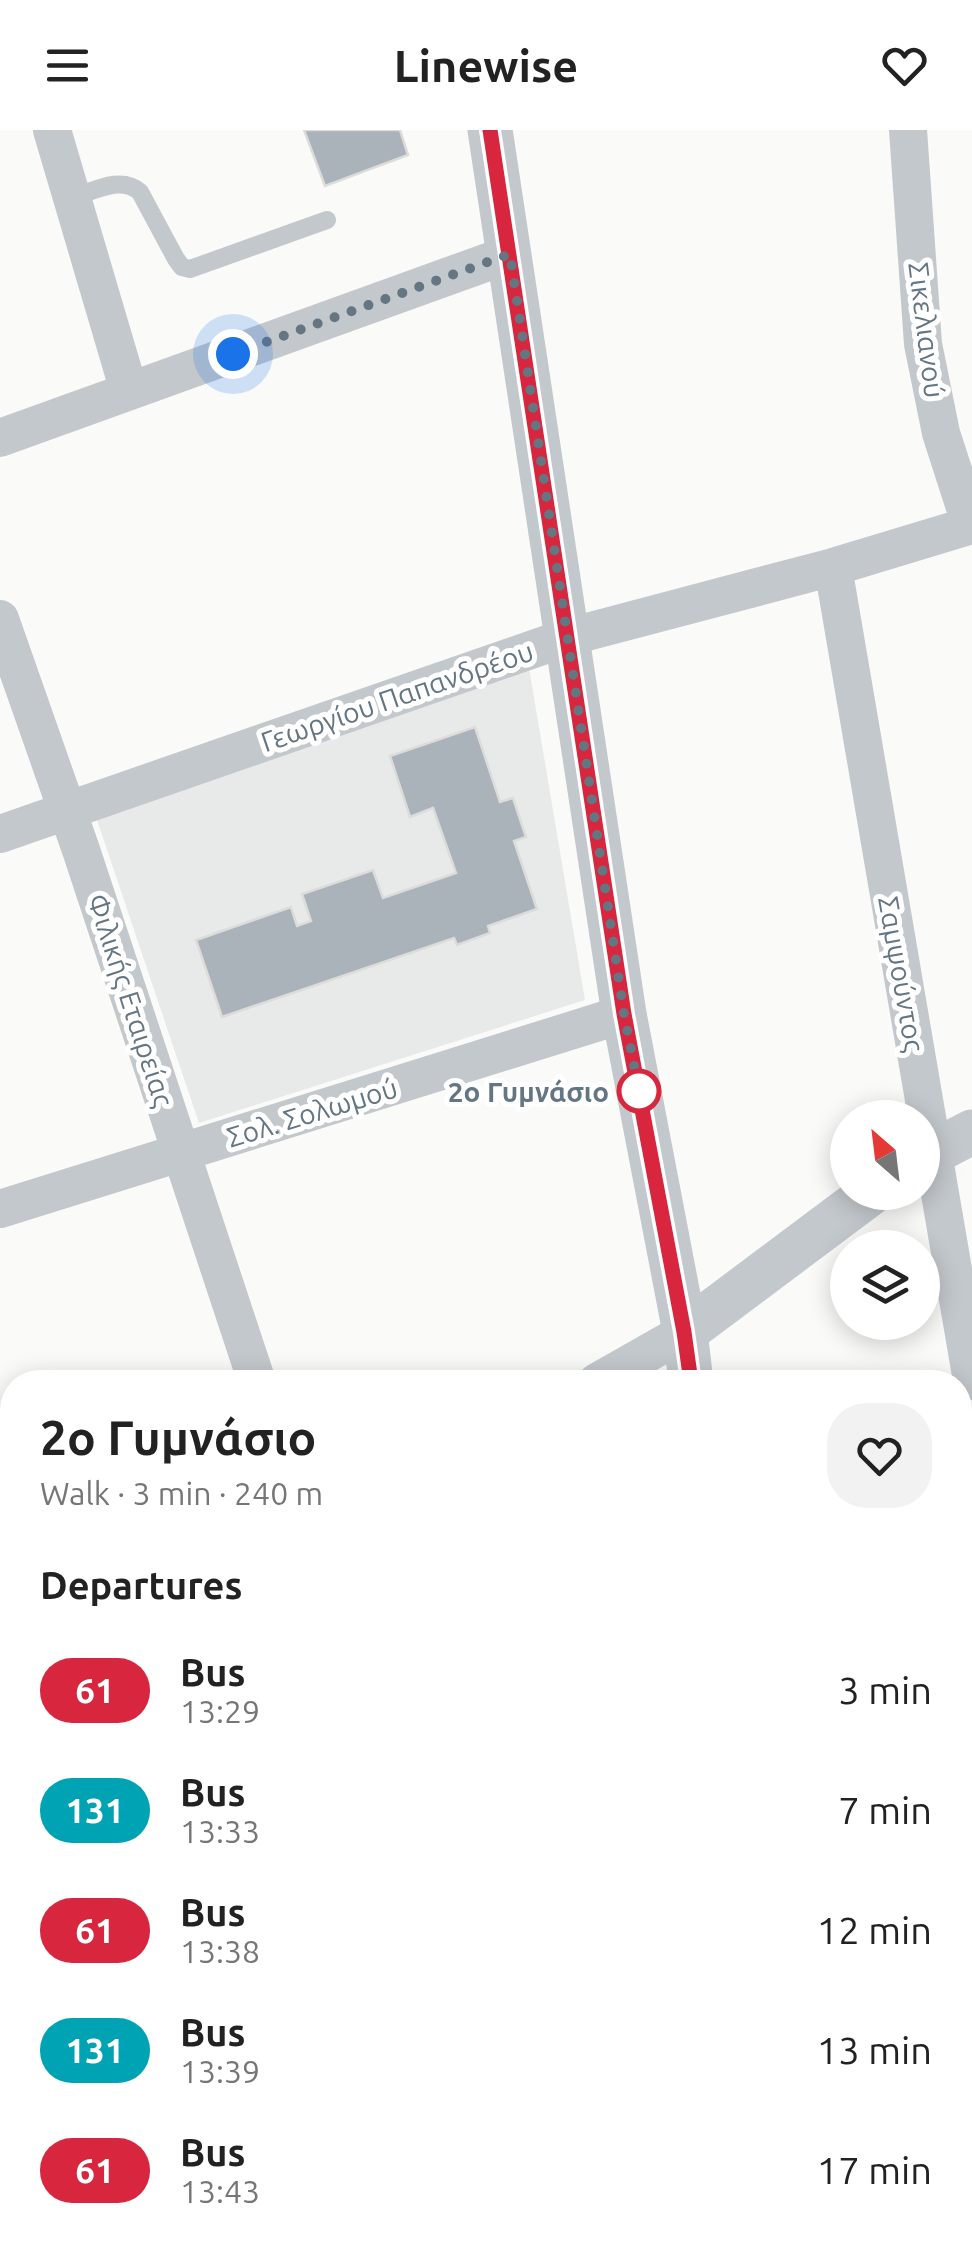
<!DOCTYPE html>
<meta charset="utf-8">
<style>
:root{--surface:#fff;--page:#f2f2f2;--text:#222;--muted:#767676}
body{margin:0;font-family:Ubuntu,sans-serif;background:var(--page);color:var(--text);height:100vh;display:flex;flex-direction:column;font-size:38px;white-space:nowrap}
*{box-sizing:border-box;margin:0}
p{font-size:32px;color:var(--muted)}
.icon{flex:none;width:55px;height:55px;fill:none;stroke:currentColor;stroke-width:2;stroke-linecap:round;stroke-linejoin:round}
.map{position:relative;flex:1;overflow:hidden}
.panel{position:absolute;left:0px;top:1240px;width:972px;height:882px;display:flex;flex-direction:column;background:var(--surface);border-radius:40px 40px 0 0;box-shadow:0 5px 25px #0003}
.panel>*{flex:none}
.badge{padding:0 20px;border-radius:32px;font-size:35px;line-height:65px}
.needle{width:65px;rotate:332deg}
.controls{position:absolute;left:830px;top:970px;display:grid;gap:20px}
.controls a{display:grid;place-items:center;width:110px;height:110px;border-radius:50%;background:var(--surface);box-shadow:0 5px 25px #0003;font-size:50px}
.you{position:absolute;width:50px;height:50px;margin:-25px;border:8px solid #fff;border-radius:50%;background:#1a73e8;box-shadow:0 0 0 15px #1a73e833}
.map>.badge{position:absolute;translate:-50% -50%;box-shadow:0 0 0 5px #fff}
h2{padding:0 40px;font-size:38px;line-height:90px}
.round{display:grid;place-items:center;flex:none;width:105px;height:105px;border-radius:40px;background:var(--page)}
.summary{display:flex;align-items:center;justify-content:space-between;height:170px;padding:0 40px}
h1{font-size:48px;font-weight:700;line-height:75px}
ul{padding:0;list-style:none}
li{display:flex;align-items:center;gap:30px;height:120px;padding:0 40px}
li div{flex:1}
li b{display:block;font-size:38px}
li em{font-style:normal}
li .badge{min-width:110px;font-weight:700;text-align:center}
header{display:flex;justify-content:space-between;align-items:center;height:130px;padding:0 40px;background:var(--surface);font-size:45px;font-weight:700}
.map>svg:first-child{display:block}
</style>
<header><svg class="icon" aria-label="menu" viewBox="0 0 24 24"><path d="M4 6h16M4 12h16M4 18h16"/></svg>Linewise<svg class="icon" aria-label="heart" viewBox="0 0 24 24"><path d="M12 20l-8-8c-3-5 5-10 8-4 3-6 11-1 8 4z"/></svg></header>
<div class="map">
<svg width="972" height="2122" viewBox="0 0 972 2122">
<rect width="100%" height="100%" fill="#fafaf8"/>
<!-- built -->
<path fill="#e8e9e9" d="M529 538 585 870 199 993 97 690Z"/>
<!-- green -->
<path fill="#dadfd7" d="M465 2110H839L841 2122H376Z"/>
<!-- building -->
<path fill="#aab3b9" stroke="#dcdcda" stroke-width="2.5" d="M304 0H400L408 25 325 56Z
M475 597 500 672 513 668 526 707 514 711 537 779 488 796 490 803 457 815 454 808 222 887 196 810 291 777 297 796 311 791 302 764 373 740 383 768 456 743 433 678 410 687 390 626Z
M12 1607V1665L5 1608Z"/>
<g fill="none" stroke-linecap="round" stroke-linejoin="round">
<defs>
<path id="primary" d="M960 1965 972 1963
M960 2005 972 2004
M0 2078 12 2077
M98 2122 186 2110"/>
</defs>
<!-- primary casing -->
<use href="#primary" stroke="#b5babe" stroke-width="59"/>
<!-- path -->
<path stroke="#bbbfc2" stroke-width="6" stroke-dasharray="5 5" stroke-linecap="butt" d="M827 2110 829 2122"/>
<!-- service -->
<path stroke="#c3c8cc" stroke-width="18" d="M72 68C94 61 121 45 140 62L176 129 182 137 190 139 327 90"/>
<!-- minor -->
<path stroke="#c3c8cc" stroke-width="38" d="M52 0 129 261
M908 0 923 214 941 303 971 396
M0 308 510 124
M833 437 972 1251
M0 489 81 720 257 1252
M0 704 568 507 833 437 972 395
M0 1079 624 884
M597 1252 685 1202
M960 1450 972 1448
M0 1470 12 1468
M960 1591 972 1589"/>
<!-- tertiary -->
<path stroke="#c3c8cc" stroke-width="45" d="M490 0 624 884 685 1202 691 1252
M922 1028 972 1002
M685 1202 872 1062"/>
<!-- primary -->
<use href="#primary" stroke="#fff" stroke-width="55"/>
</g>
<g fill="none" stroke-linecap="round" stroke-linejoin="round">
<defs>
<path id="line" d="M490 0 624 884 684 1202 691 1252"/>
</defs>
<!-- line casing -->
<use href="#line" stroke="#fff" stroke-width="22"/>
<!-- line -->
<use href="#line" stroke="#d7263d" stroke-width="15"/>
<!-- walk -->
<path stroke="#657683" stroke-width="10" stroke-dasharray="0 18" d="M233 224 510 124 624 884 639 961"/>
</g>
<!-- markers -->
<circle fill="#fff" stroke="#d7263d" stroke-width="5" cx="639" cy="961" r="20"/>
<g text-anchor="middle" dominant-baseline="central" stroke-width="10" stroke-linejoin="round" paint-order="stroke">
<!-- street labels -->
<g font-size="28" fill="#657683" stroke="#fff">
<text transform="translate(927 200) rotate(83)">Σικελιανού</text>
<text transform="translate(397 566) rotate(-19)">Γεωργίου Παπανδρέου</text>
<text transform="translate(902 844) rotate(80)">Σαμψούντος</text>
<text transform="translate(131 870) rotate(72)">Φιλικής Εταιρείας</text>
<text transform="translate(312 982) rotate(-17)">Σολ. Σολωμού</text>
</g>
<!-- stop labels -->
<g font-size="28" font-weight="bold" fill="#657683" stroke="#fff" text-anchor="end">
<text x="609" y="961">2ο Γυμνάσιο</text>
</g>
</g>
</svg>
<div class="controls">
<a><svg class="needle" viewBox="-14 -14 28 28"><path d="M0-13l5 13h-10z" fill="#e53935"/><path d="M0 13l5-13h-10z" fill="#767676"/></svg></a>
<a><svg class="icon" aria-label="layers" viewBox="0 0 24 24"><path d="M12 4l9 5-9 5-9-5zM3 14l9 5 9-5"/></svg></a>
</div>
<div class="you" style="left:233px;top:224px"></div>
<section class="panel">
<div class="summary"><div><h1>2ο Γυμνάσιο</h1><p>Walk · 3 min · 240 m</p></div><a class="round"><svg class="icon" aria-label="heart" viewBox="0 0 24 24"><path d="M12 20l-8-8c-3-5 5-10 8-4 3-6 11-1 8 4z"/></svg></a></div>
<h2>Departures</h2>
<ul>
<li><span class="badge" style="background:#d7263d;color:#fff">61</span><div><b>Bus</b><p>13:29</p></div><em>3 min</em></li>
<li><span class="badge" style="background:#00a3b4;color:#fff">131</span><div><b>Bus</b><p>13:33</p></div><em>7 min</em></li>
<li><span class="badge" style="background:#d7263d;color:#fff">61</span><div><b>Bus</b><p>13:38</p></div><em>12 min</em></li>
<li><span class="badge" style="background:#00a3b4;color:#fff">131</span><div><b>Bus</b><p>13:39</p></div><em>13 min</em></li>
<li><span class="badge" style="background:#d7263d;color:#fff">61</span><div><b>Bus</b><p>13:43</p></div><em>17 min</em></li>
</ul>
</section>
</div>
